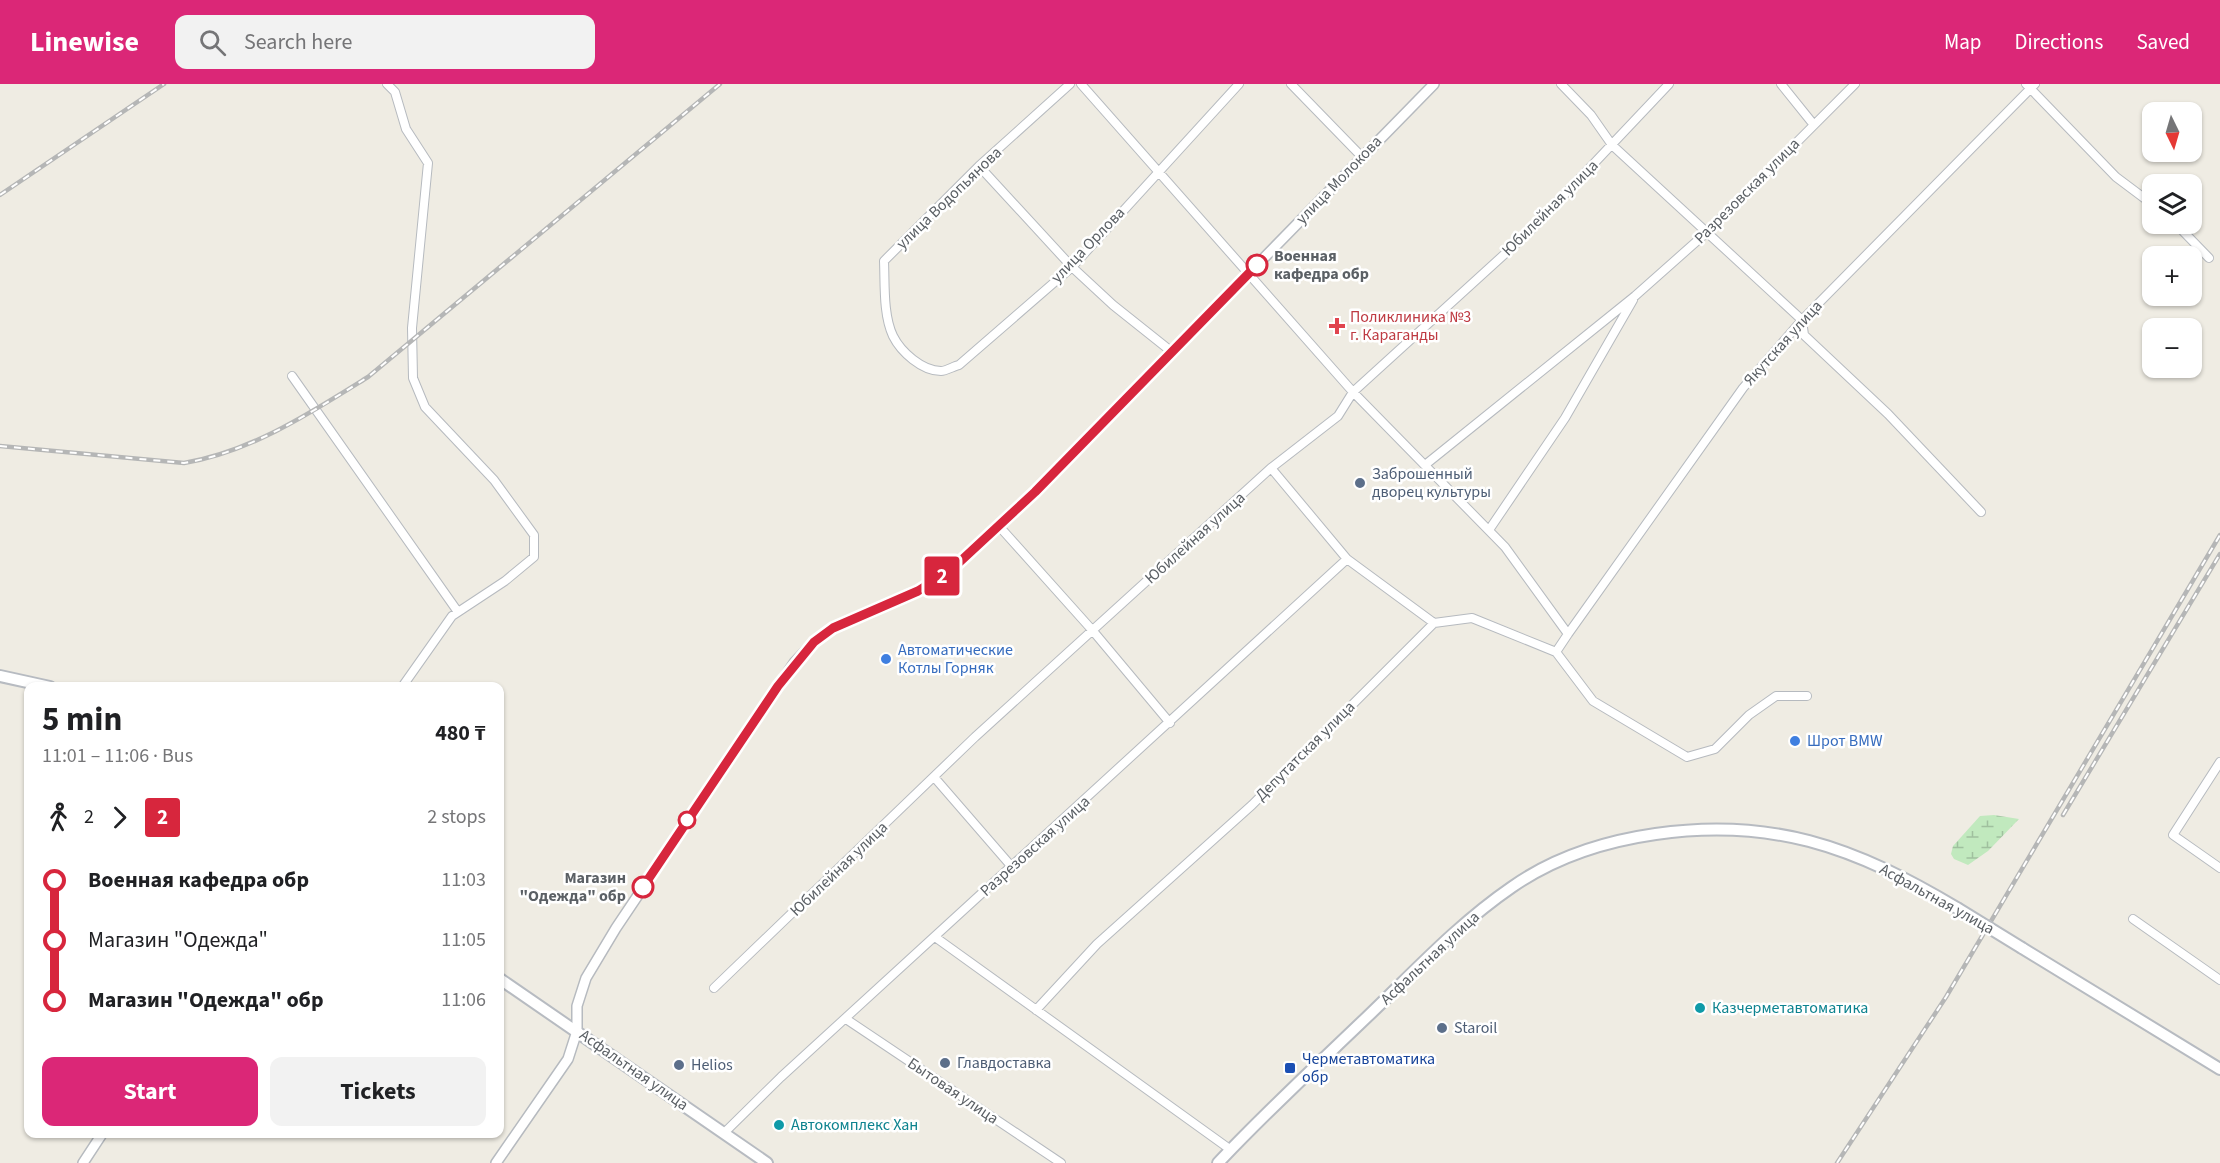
<!DOCTYPE html>
<meta charset="utf-8">
<style>
:root{--surface:#fff;--page:#f2f2f2;--text:#202124;--muted:#757577;--accent:#db2777}
body{margin:0;font-family:"Source Sans 3",sans-serif;background:var(--page);color:var(--text);height:100vh;display:flex;flex-direction:column;font-size:22px;white-space:nowrap}
*{box-sizing:border-box;margin:0}
p{font-size:20px;color:var(--muted)}
.icon{flex:none;width:33px;height:33px;fill:none;stroke:currentColor;stroke-width:2;stroke-linecap:round;stroke-linejoin:round}
.map{position:relative;flex:1;overflow:hidden}
.panel{position:absolute;left:24px;top:598px;width:480px;height:456px;display:flex;flex-direction:column;background:var(--surface);border-radius:12px;box-shadow:0 2px 4px #0004}
.panel>*{flex:none}
.badge{padding:0 12px;border-radius:4px;font-size:21px;line-height:39px}
.needle{width:39px;rotate:175deg}
.buttons{position:absolute;left:2142px;top:18px;display:grid;gap:12px}
.buttons a{display:grid;place-items:center;width:60px;height:60px;border-radius:12px;background:var(--surface);box-shadow:0 2px 4px #0004;font-size:30px}
.map>.badge{position:absolute;translate:-50% -50%;box-shadow:0 0 0 3px #fff}
.legs{display:flex;align-items:center;gap:9px;height:66px;padding:0 18px;font-size:20px}
.legs p{margin-inline-start:auto}
.overview{display:flex;align-items:center;justify-content:space-between;height:102px;padding:0 18px}
h1{font-size:33px;font-weight:700;line-height:45px}
.button{display:flex;gap:12px;margin-top:auto;padding:12px 18px}
.button a{flex:1;height:69px;border-radius:12px;background:var(--accent);color:#fff;font-size:24px;font-weight:700;line-height:69px;text-align:center}
.button a+a{background:var(--page);color:var(--text)}
ul{padding:0 18px;list-style:none}
li{display:flex;align-items:center;gap:21px;height:60px;font-size:22px}
li i{display:grid;place-items:center;width:9px;height:100%;margin:0 8px;background:currentColor}
li i::after{content:'';width:15px;height:15px;margin:-8px;border:4px solid;border-radius:50%;background:var(--surface)}
li p{margin-inline-start:auto}
li:first-child i{background:linear-gradient(#0000 50%,currentColor 0)}
li:last-child i{background:linear-gradient(currentColor 50%,#0000 0)}
header{display:flex;align-items:center;gap:36px;box-sizing:border-box;height:84px;padding:0 30px;background:var(--accent);color:#fff}
header strong{font-size:28px}
nav{display:flex;gap:33px;margin-inline-start:auto;font-size:21px}
.search{width:420px;height:54px;background:var(--page);display:flex;align-items:center;gap:15px;box-sizing:border-box;padding:0 21px;border-radius:12px;color:var(--muted);font-size:22px}
.map>svg:first-child{display:block}
</style>
<header>
<strong>Linewise</strong>
<div class="search"><svg class="icon" aria-label="search" viewBox="0 0 24 24"><circle cx="10" cy="10" r="6"/><path d="M15 15l6 6"/></svg>Search here</div>
<nav><a>Map</a><a>Directions</a><a>Saved</a></nav>
</header>
<div class="map">
<svg width="2220" height="1079" viewBox="0 0 2220 1079">
<defs>
<pattern id="wetland-marsh" width="20" height="14" patternUnits="userSpaceOnUse" patternTransform="scale(1.5)"><rect width="20" height="14" fill="#c1e9be"/><path d="M1 5h8M5 5V1M11 12h8M15 12V8" fill="none" stroke="#a0c09e"/></pattern>
</defs>
<rect width="100%" height="100%" fill="#efece3"/>
<!-- wetland -->
<path fill="url(#wetland-marsh)" d="M1994 731 2019 735 1988 767 1968 781 1954 775 1951 770 1953 762 1980 732Z"/>
<g fill="none" stroke-linecap="round" stroke-linejoin="round">
<defs>
<path id="minor" d="M387 0 395 8 406 45 428 79 412 244 413 294 425 323 494 396 534 451V473L505 497 452 532 402 603
M1070 0 979 82 884 177C885 200 883 231 893 252 901 268 922 287 941 287 946 287 954 282 959 281L1072 183 1239 0
M1081 0 1353 308 1505 463 1568 550 1556 568
M1291 0 1362 73
M1561 0 1591 31 1612 61 1802 236 1804 251 1888 330 1981 428
M1781 0 1814 41
M2026 0 2116 93 2152 120
M979 82 1072 183 1113 221 1172 268
M2176 140 2209 174
M292 292 458 528
M1425 381 1635 212 1706 149 1855 0
M1271 384 1347 475 1434 539
M998 441 1093 547 1170 639
M1489 446 1565 334 1633 216
M1568 550 1743 304 1802 236 2035 0
M2220 678 2173 751 2220 784
M934 693 1012 783
M2133 835 2220 896
M935 853 1231 1066
M714 904 975 653 1271 384 1338 332 1353 308 1530 147 1669 0
M1036 926 1097 860 1252 721 1434 539 1472 534 1556 568 1593 617 1687 673 1715 665 1749 631 1776 612H1807
M846 935 1061 1079
M724 1049 781 993 1347 475"/>
<path id="tertiary" d="M83 1079 102 1050
M496 1079 568 975 577 947V922L586 894 616 844 794 579 814 558 833 544 918 507 951 486 1035 408 1434 0"/>
<path id="secondary" d="M0 592 50 603
M2022 864 2220 985
M500 895 767 1079
M1218 1079C1266 1028 1317 981 1367 933 1414 888 1458 840 1512 803 1592 747 1716 733 1809 757 1862 771 1910 796 1957 824"/>
</defs>
<!-- minor casing -->
<use href="#minor" stroke="#b6babf" stroke-width="10"/>
<!-- tertiary casing -->
<use href="#tertiary" stroke="#b6babf" stroke-width="12"/>
<!-- secondary casing -->
<use href="#secondary" stroke="#b7bbc1" stroke-width="14"/>
<!-- minor -->
<use href="#minor" stroke="#fff" stroke-width="8"/>
<!-- tertiary -->
<use href="#tertiary" stroke="#fff" stroke-width="9"/>
<!-- secondary -->
<use href="#secondary" stroke="#fff" stroke-width="10"/>
<defs>
<path id="rail" d="M0 111 164 0
M0 362 184 379C251 368 312 328 368 293L720 0
M2063 731 2220 470
M1837 1079 1946 913 2220 451"/>
</defs>
<!-- rail casing -->
<use href="#rail" stroke="#b5b6b6" stroke-width="4.5"/>
<!-- rail -->
<use href="#rail" stroke="#fff" stroke-width="2" stroke-dasharray="7" stroke-linecap="butt"/>
<defs>
<path id="secondary-bridge" d="M1957 824 2022 864"/>
</defs>
<!-- secondary-bridge casing -->
<use href="#secondary-bridge" stroke="#b7bbc1" stroke-width="14" stroke-linecap="butt"/>
<!-- secondary-bridge -->
<use href="#secondary-bridge" stroke="#fff" stroke-width="10"/>
</g>
<g fill="none" stroke-linecap="round" stroke-linejoin="round">
<defs>
<path id="line-1" d="M643 803 778 602 814 558 833 544 918 507 951 486 1035 408 1257 181"/>
</defs>
<!-- line-1 casing -->
<use href="#line-1" stroke="#fff" stroke-width="14"/>
<!-- line-1 -->
<use href="#line-1" stroke="#d7263d" stroke-width="9"/>
</g>
<!-- markers -->
<g fill="#fff" stroke="#d7263d" stroke-width="3">
<circle cx="1257" cy="181" r="10"/>
<circle cx="687" cy="736" r="8"/>
<circle cx="643" cy="803" r="10"/>
</g>
<path fill="#e0444e" stroke="#fff" stroke-width="2" d="M1334 233h6v6h6v6h-6v6h-6v-6h-6v-6h6z"/>
<g fill="#5c6f8a" stroke="#fff" stroke-width="2">
<circle cx="1360" cy="399" r="6"/>
<circle cx="1442" cy="944" r="6"/>
<circle cx="945" cy="979" r="6"/>
<circle cx="679" cy="981" r="6"/>
</g>
<g fill="#3f7fe0" stroke="#fff" stroke-width="2">
<circle cx="886" cy="575" r="6"/>
<circle cx="1795" cy="657" r="6"/>
</g>
<g fill="#0f9aa8" stroke="#fff" stroke-width="2">
<circle cx="1700" cy="924" r="6"/>
<circle cx="779" cy="1041" r="6"/>
</g>
<rect fill="#1a4fb4" stroke="#fff" stroke-width="2" x="1284" y="978" width="12" height="12" rx="3"/>
<g text-anchor="middle" dominant-baseline="central" stroke-width="5" stroke-linejoin="round" paint-order="stroke">
<!-- street labels -->
<g font-size="16" fill="#5b6065" stroke="#fff">
<text transform="translate(1339 96) rotate(-46)">улица Молокова</text>
<text transform="translate(1747 107) rotate(-45)">Разрезовская улица</text>
<text transform="translate(949 114) rotate(-44)">улица Водопьянова</text>
<text transform="translate(1550 124) rotate(-45)">Юбилейная улица</text>
<text transform="translate(1088 161) rotate(-46)">улица Орлова</text>
<text transform="translate(1783 259) rotate(-48)">Якутская улица</text>
<text transform="translate(1195 454) rotate(-42)">Юбилейная улица</text>
<text transform="translate(1305 667) rotate(-45)">Депутатская улица</text>
<text transform="translate(1035 762) rotate(-42)">Разрезовская улица</text>
<text transform="translate(839 785) rotate(-44)">Юбилейная улица</text>
<text transform="translate(1937 815) rotate(29)">Асфальтная улица</text>
<text transform="translate(1430 874) rotate(-43)">Асфальтная улица</text>
<text transform="translate(634 986) rotate(35)">Асфальтная улица</text>
<text transform="translate(953 1007) rotate(34)">Бытовая улица</text>
</g>
<!-- stop labels -->
<g font-size="16" font-weight="bold" fill="#5b6065" stroke="#fff" text-anchor="start">
<text x="1274" y="172">Военная<tspan x="1274" dy="18">кафедра обр</tspan></text>
<text x="626" y="794" text-anchor="end">Магазин<tspan x="626" dy="18">"Одежда" обр</tspan></text>
</g>
<!-- health labels -->
<g font-size="16" fill="#be3a42" stroke="#fff" text-anchor="start">
<text x="1350" y="233">Поликлиника №3<tspan x="1350" dy="18">г. Караганды</tspan></text>
</g>
<!-- service labels -->
<g font-size="16" fill="#4e5e75" stroke="#fff" text-anchor="start">
<text x="1372" y="390">Заброшенный<tspan x="1372" dy="18">дворец культуры</tspan></text>
<text x="1454" y="944">Staroil</text>
<text x="957" y="979">Главдоставка</text>
<text x="691" y="981">Helios</text>
</g>
<!-- shop labels -->
<g font-size="16" fill="#366cbe" stroke="#fff" text-anchor="start">
<text x="898" y="566">Автоматические<tspan x="898" dy="18">Котлы Горняк</tspan></text>
<text x="1807" y="657">Шрот BMW</text>
</g>
<!-- culture labels -->
<g font-size="16" fill="#0d838f" stroke="#fff" text-anchor="start">
<text x="1712" y="924">Казчерметавтоматика</text>
<text x="791" y="1041">Автокомплекс Хан</text>
</g>
<!-- transit labels -->
<g font-size="16" fill="#164399" stroke="#fff" text-anchor="start">
<text x="1302" y="975">Черметавтоматика<tspan x="1302" dy="18">обр</tspan></text>
</g>
</g>
</svg>
<div class="buttons">
<a><svg class="needle" viewBox="-14 -14 28 28"><path d="M0-13l5 13h-10z" fill="#e53935"/><path d="M0 13l5-13h-10z" fill="#757577"/></svg></a>
<a><svg class="icon" aria-label="layers" viewBox="0 0 24 24"><path d="M12 4l9 5-9 5-9-5zM3 14l9 5 9-5"/></svg></a>
<a>+</a>
<a>−</a>
</div>
<b class="badge" style="left:942px;top:492px;background:#d7263d;color:#fff">2</b>
<section class="panel">
<div class="overview"><div><h1>5 min</h1><p>11:01 – 11:06 · Bus</p></div><b>480 ₸</b></div>
<div class="legs"><svg class="icon" aria-label="walk" viewBox="0 0 24 24"><circle cx="13" cy="4" r="2"/><path d="M13 8l-2 6 4 7M11 14l-3 7M7 12l3-4h3l4 4"/></svg>2<svg class="icon" aria-label="forward" viewBox="0 0 24 24"><path d="M9 5l7 7-7 7"/></svg><b class="badge" style="background:#d7263d;color:#fff">2</b><p>2 stops</p></div>
<ul>
<li><i style="color:#d7263d"></i><b>Военная кафедра обр</b><p>11:03</p></li>
<li><i style="color:#d7263d"></i><span>Магазин &quot;Одежда&quot;</span><p>11:05</p></li>
<li><i style="color:#d7263d"></i><b>Магазин &quot;Одежда&quot; обр</b><p>11:06</p></li>
</ul>
<div class="button"><a>Start</a><a>Tickets</a></div>
</section>
</div>
